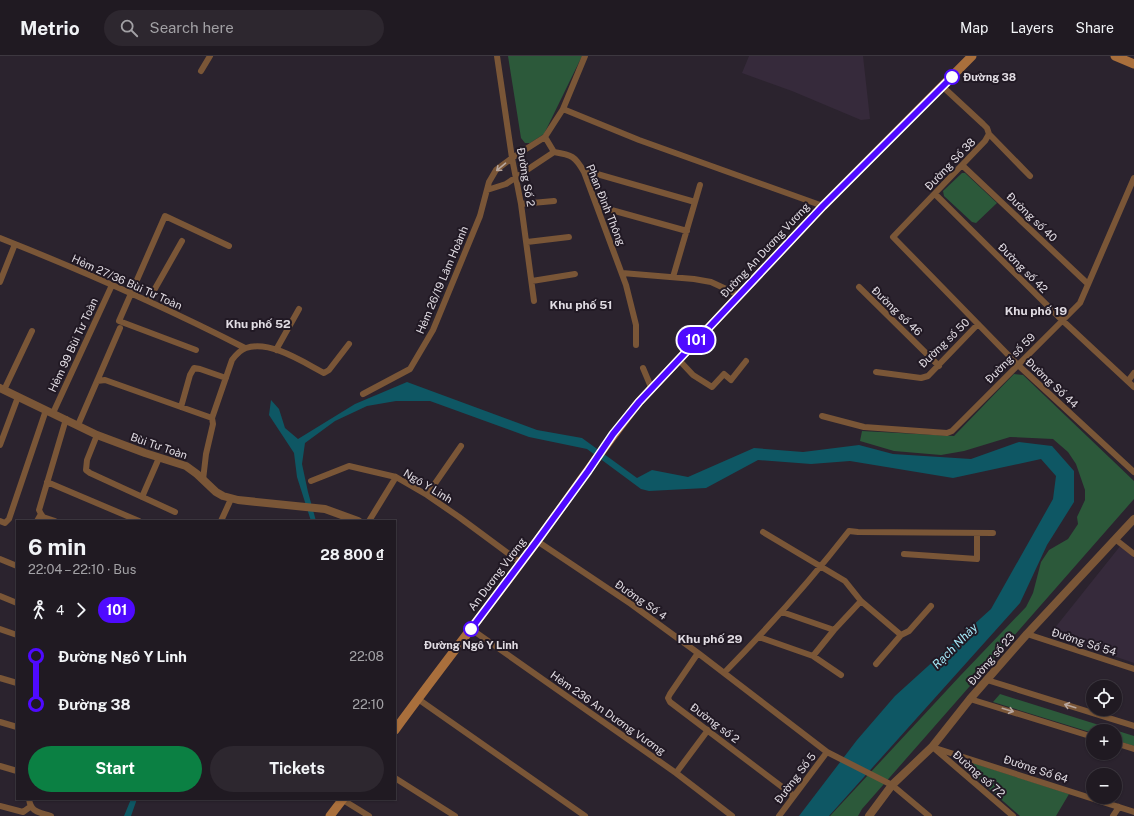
<!DOCTYPE html>
<meta charset="utf-8">
<style>
:root{--surface:#201a22;--page:#2d272f;--text:#f1f3f6;--muted:#a2a1a5;--line:#3d3840;--accent:#0b8043}
body{margin:0;font-family:"Public Sans",sans-serif;background:var(--page);color:var(--text);height:100vh;display:flex;flex-direction:column;font-size:15px;white-space:nowrap}
*{box-sizing:border-box;margin:0}
p{font-size:13px;color:var(--muted)}
.icon{flex:none;width:22px;height:22px;fill:none;stroke:currentColor;stroke-width:2;stroke-linecap:round;stroke-linejoin:round}
.map{position:relative;flex:1;overflow:hidden}
.details{position:absolute;left:16px;top:464px;width:380px;height:280px;display:flex;flex-direction:column;background:var(--surface);border-radius:0px;box-shadow:0 1px 3px #0004,0 0 0 1px var(--line)}
.details>*{flex:none}
.badge{padding:0 8px;border-radius:13px;font-size:14px;line-height:26px}
.tools{position:absolute;left:1086px;top:624px;display:grid;gap:8px}
.tools a{display:grid;place-items:center;width:36px;height:36px;border-radius:50%;background:var(--surface);box-shadow:0 1px 3px #0004,0 0 0 1px var(--line);font-size:20px}
.map>.badge{position:absolute;translate:-50% -50%;box-shadow:0 0 0 2px #fff}
.legs{display:flex;align-items:center;gap:6px;height:44px;padding:0 12px;font-size:13px}
.legs p{margin-inline-start:auto}
.summary{display:flex;align-items:center;justify-content:space-between;height:68px;padding:0 12px}
h1{font-size:22px;font-weight:700;line-height:30px}
.cta{display:flex;gap:8px;margin-top:auto;padding:8px 12px}
.cta a{flex:1;height:46px;border-radius:24px;background:var(--accent);color:#fff;font-size:16px;font-weight:700;line-height:46px;text-align:center}
.cta a+a{background:var(--page);color:var(--text)}
ul{padding:0 12px;list-style:none}
li{display:flex;align-items:center;gap:14px;height:48px;font-size:15px}
li i{display:grid;place-items:center;width:6px;height:100%;margin:0 5px;background:currentColor}
li i::after{content:'';width:10px;height:10px;margin:-5px;border:3px solid;border-radius:50%;background:var(--surface)}
li p{margin-inline-start:auto}
li:first-child i{background:linear-gradient(#0000 50%,currentColor 0)}
li:last-child i{background:linear-gradient(currentColor 50%,#0000 0)}
header{display:flex;align-items:center;gap:24px;box-sizing:border-box;height:56px;padding:0 20px;background:var(--surface);border-bottom:1px solid var(--line)}
header strong{font-size:19px}
nav{display:flex;gap:22px;margin-inline-start:auto;font-size:14px}
.search{width:280px;height:36px;background:var(--page);display:flex;align-items:center;gap:10px;box-sizing:border-box;padding:0 14px;border-radius:22px;color:var(--muted);font-size:15px}
.map>svg:first-child{display:block}
</style>
<header>
<strong>Metrio</strong>
<div class="search"><svg class="icon" aria-label="search" viewBox="0 0 24 24"><circle cx="10" cy="10" r="6"/><path d="M15 15l6 6"/></svg>Search here</div>
<nav><a>Map</a><a>Layers</a><a>Share</a></nav>
</header>
<div class="map">
<svg width="1134" height="760" viewBox="0 0 1134 760">
<rect width="100%" height="100%" fill="#2b232e"/>
<!-- built -->
<path fill="#362a3b" d="M749 0H863L870 63 861 64 792 35 742 17Z
M1121 489 1134 502V607L1050 578Z"/>
<!-- green -->
<path fill="#2c593a" d="M508 0H582L544 78 530 87H525L521 82Z
M962 117H965L997 147 976 167 972 166 944 140 943 135Z
M1014 318 1023 319 1134 425V443L862 753 858 760H830L960 620 1026 551 1033 537 1041 506 1049 494 1068 483 1078 468 1077 461 1085 444V434L1076 408 1068 396 1053 383 1010 381 964 395 941 399 894 395 860 385 862 375 954 380Z
M1000 638 1134 680V690L1115 684V675H1093V677L993 646Z
M964 704 1069 738 1056 760H1020L962 709Z"/>
<!-- water -->
<path fill="#0e5764" d="M407 326 537 374 582 382 637 422 652 414 688 421 754 392 803 396 859 389 893 398 971 403 1019 386 1052 390 1074 415V446L1047 489 1020 547 829 760H799L857 684 895 640 991 553 1053 443 1056 420 1041 403 953 422 850 405 811 408 758 404 706 432 649 435 641 433 587 393 529 381 430 345H396L367 350 335 365 305 387 302 408 308 436 316 465H311L297 421 294 397 269 359 271 344 279 353 285 372 298 383 355 348Z
M131 743H137L131 760H124Z"/>
<g fill="none" stroke-linecap="round" stroke-linejoin="round">
<!-- minor -->
<path stroke="#7a5637" stroke-width="6" d="M497 0 512 102 521 148 534 245
M201 15 210 0
M942 30 983 68 987 72 989 78 1030 120
M563 53 639 84 823 150
M989 78 985 85 893 181 1017 308 1134 416
M545 81 554 96C572 99 575 100 584 116L626 229 636 269V289
M962 109 1088 228
M583 114 695 146
M487 134 506 128 554 96
M935 138 1062 264 1134 331
M521 148 554 145
M597 150 687 175
M0 182C83 215 165 251 245 292
M527 186 569 181
M622 217 694 223 711 226 739 239
M673 221 700 129
M532 225 575 218
M0 226 15 188
M859 231 939 310
M148 245 182 185
M196 294 119 265 165 160 229 190
M276 294 299 253
M678 303 693 319 712 331 724 318 731 324 746 305
M643 312 651 331
M876 316 921 322 928 320 978 268
M97 325 105 324 212 362
M1128 325 1134 317
M4 334 32 275
M363 338 410 313 433 274 480 160 489 126 496 114 512 102 545 81 563 53 585 0
M181 351 190 319 194 312 200 313 226 322
M53 357 112 229
M822 360 864 371 947 377 952 375 1080 247 1134 122
M78 369 120 272
M97 379 87 404 86 414 90 417 175 456
M0 389 18 341
M203 424 206 398 213 368 212 362 232 304C235 300 240 294 246 292 270 284 303 306 324 317L329 314 349 288
M311 425 349 410 396 421 427 439 459 461 521 507
M47 426 139 465
M427 439 461 390
M142 441 159 402
M41 458 43 461 55 465
M0 465 5 467 9 463 46 354
M37 465 41 458 39 454 66 363
M221 465 231 443
M369 465 396 421
M763 476 845 525 861 545 901 579
M1115 483 1134 498
M537 485 631 548 698 597 827 696 892 729 929 760
M904 498 977 503V477
M0 503 17 510
M0 540 17 547
M782 556 834 574
M0 573 17 579
M471 573 676 717 732 760
M1027 578 1134 613
M759 581 813 600 841 619
M698 597 670 638 668 642 670 646 794 740
M813 600 834 574 861 545
M876 608 901 579 909 575 931 550
M724 617C768 572 810 525 849 475L858 476 993 477
M0 622 17 627
M987 624 1134 670
M418 643 585 760
M970 643 1093 681
M0 666 17 671
M1115 687 1134 693
M932 691 1134 756
M935 693 1013 760
M0 710 17 715
M676 717 708 674
M395 722 455 760
M29 743C31 757 39 756 51 760
M343 744 369 760
M0 750 23 756 30 751
M779 760 827 696
M1113 760 1119 751"/>
<!-- tertiary -->
<path stroke="#7a5637" stroke-width="8" d="M0 332 97 379 145 397 186 410 197 418 216 436 223 440 238 444 325 453 358 465
M869 760 892 729 932 691 970 643 1027 578 1134 463"/>
<!-- secondary -->
<path stroke="#a96f3c" stroke-width="9" d="M1115 0 1134 8
M395 674C441 611 490 549 537 485 571 439 603 391 639 346L823 150 972 0
M330 760 343 743"/>
</g>
<!-- one-way arrows -->
<defs><path id="oneway-shaft" d="M-6 0H5M1.5-3L5.5 0L1.5 3" fill="none" stroke-width="1.6" stroke-linecap="round" stroke-linejoin="round"/></defs>
<g stroke="#b7a69e">
<use href="#oneway-shaft" transform="translate(501 111) rotate(140)"/>
<use href="#oneway-shaft" transform="translate(1070 650) rotate(-163)"/>
<use href="#oneway-shaft" transform="translate(1008 654) rotate(17)"/>
</g>
<g fill="none" stroke-linecap="round" stroke-linejoin="round">
<defs>
<path id="line-1" d="M471 573 537 485 588 415 613 378 639 346 823 150 952 21"/>
</defs>
<!-- line-1 casing -->
<use href="#line-1" stroke="#fff" stroke-width="9"/>
<!-- line-1 -->
<use href="#line-1" stroke="#4f0aff" stroke-width="6"/>
</g>
<!-- markers -->
<g fill="#fff" stroke="#4f0aff" stroke-width="2">
<circle cx="952" cy="21" r="7"/>
<circle cx="471" cy="573" r="7"/>
</g>
<g text-anchor="middle" dominant-baseline="central" stroke-width="4" stroke-linejoin="round" paint-order="stroke">
<!-- stop labels -->
<g font-size="11" font-weight="bold" fill="#e0dbe2" stroke="#211924" text-anchor="start">
<text x="963" y="21">Đường 38</text>
<text x="471" y="589" text-anchor="middle">Đường Ngô Y Linh</text>
</g>
<!-- street labels -->
<g font-size="11" fill="#e0dbe2" stroke="#211924">
<text transform="translate(950 108) rotate(-46)">Đường Số 38</text>
<text transform="translate(526 121) rotate(80)">Đường Số 2</text>
<text transform="translate(606 149) rotate(68)">Phan Đình Thông</text>
<text transform="translate(1032 161) rotate(44)">Đường số 40</text>
<text transform="translate(765 194) rotate(-47)">Đường An Dương Vương</text>
<text transform="translate(1023 212) rotate(45)">Đường số 42</text>
<text transform="translate(442 224) rotate(-67)">Hẻm 26/19 Lâm Hoành</text>
<text transform="translate(127 226) rotate(24)">Hẻm 27/36 Bùi Tư Toàn</text>
<text transform="translate(897 255) rotate(44)">Đường số 46</text>
<text transform="translate(944 287) rotate(-44)">Đường số 50</text>
<text transform="translate(73 289) rotate(-65)">Hẻm 99 Bùi Tư Toàn</text>
<text transform="translate(1010 302) rotate(-45)">Đường số 59</text>
<text transform="translate(1052 327) rotate(43)">Đường Số 44</text>
<text transform="translate(159 390) rotate(19)">Bùi Tư Toàn</text>
<text transform="translate(428 430) rotate(31)">Ngô Y Linh</text>
<text transform="translate(497 518) rotate(-53)">An Dương Vương</text>
<text transform="translate(641 544) rotate(35)">Đường Số 4</text>
<text transform="translate(1084 586) rotate(18)">Đường Số 54</text>
<text transform="translate(991 603) rotate(-49)">Đường số 23</text>
<text transform="translate(608 657) rotate(35)">Hẻm 236 An Dương Vương</text>
<text transform="translate(715 667) rotate(37)">Đường số 2</text>
<text transform="translate(1036 713) rotate(18)">Đường Số 64</text>
<text transform="translate(979 718) rotate(41)">Đường số 72</text>
<text transform="translate(795 722) rotate(-53)">Đường Số 5</text>
</g>
<!-- neighbourhood labels -->
<g font-size="12" font-weight="bold" fill="#e0dbe2" stroke="#211924">
<text x="581" y="249">Khu phố 51</text>
<text x="1036" y="255">Khu phố 19</text>
<text x="258" y="268">Khu phố 52</text>
<text x="710" y="583">Khu phố 29</text>
</g>
<!-- water labels -->
<g font-size="12" font-style="italic" fill="#a5e8f7" stroke="#211924">
<text transform="translate(955 590) rotate(-45)">Rạch Nhảy</text>
</g>
</g>
</svg>
<div class="tools">
<a><svg class="icon" aria-label="locate" viewBox="0 0 24 24"><circle cx="12" cy="12" r="6"/><path d="M12 2v4M12 18v4M2 12h4M18 12h4"/></svg></a>
<a>+</a>
<a>−</a>
</div>
<b class="badge" style="left:696px;top:284px;background:#4f0aff;color:#fff">101</b>
<section class="details">
<div class="summary"><div><h1>6 min</h1><p>22:04 – 22:10 · Bus</p></div><b>28 800 ₫</b></div>
<div class="legs"><svg class="icon" aria-label="walk" viewBox="0 0 24 24"><circle cx="13" cy="4" r="2"/><path d="M13 8l-2 6 4 7M11 14l-3 7M7 12l3-4h3l4 4"/></svg>4<svg class="icon" aria-label="forward" viewBox="0 0 24 24"><path d="M9 5l7 7-7 7"/></svg><b class="badge" style="background:#4f0aff;color:#fff">101</b></div>
<ul>
<li><i style="color:#4f0aff"></i><b>Đường Ngô Y Linh</b><p>22:08</p></li>
<li><i style="color:#4f0aff"></i><b>Đường 38</b><p>22:10</p></li>
</ul>
<div class="cta"><a>Start</a><a>Tickets</a></div>
</section>
</div>
